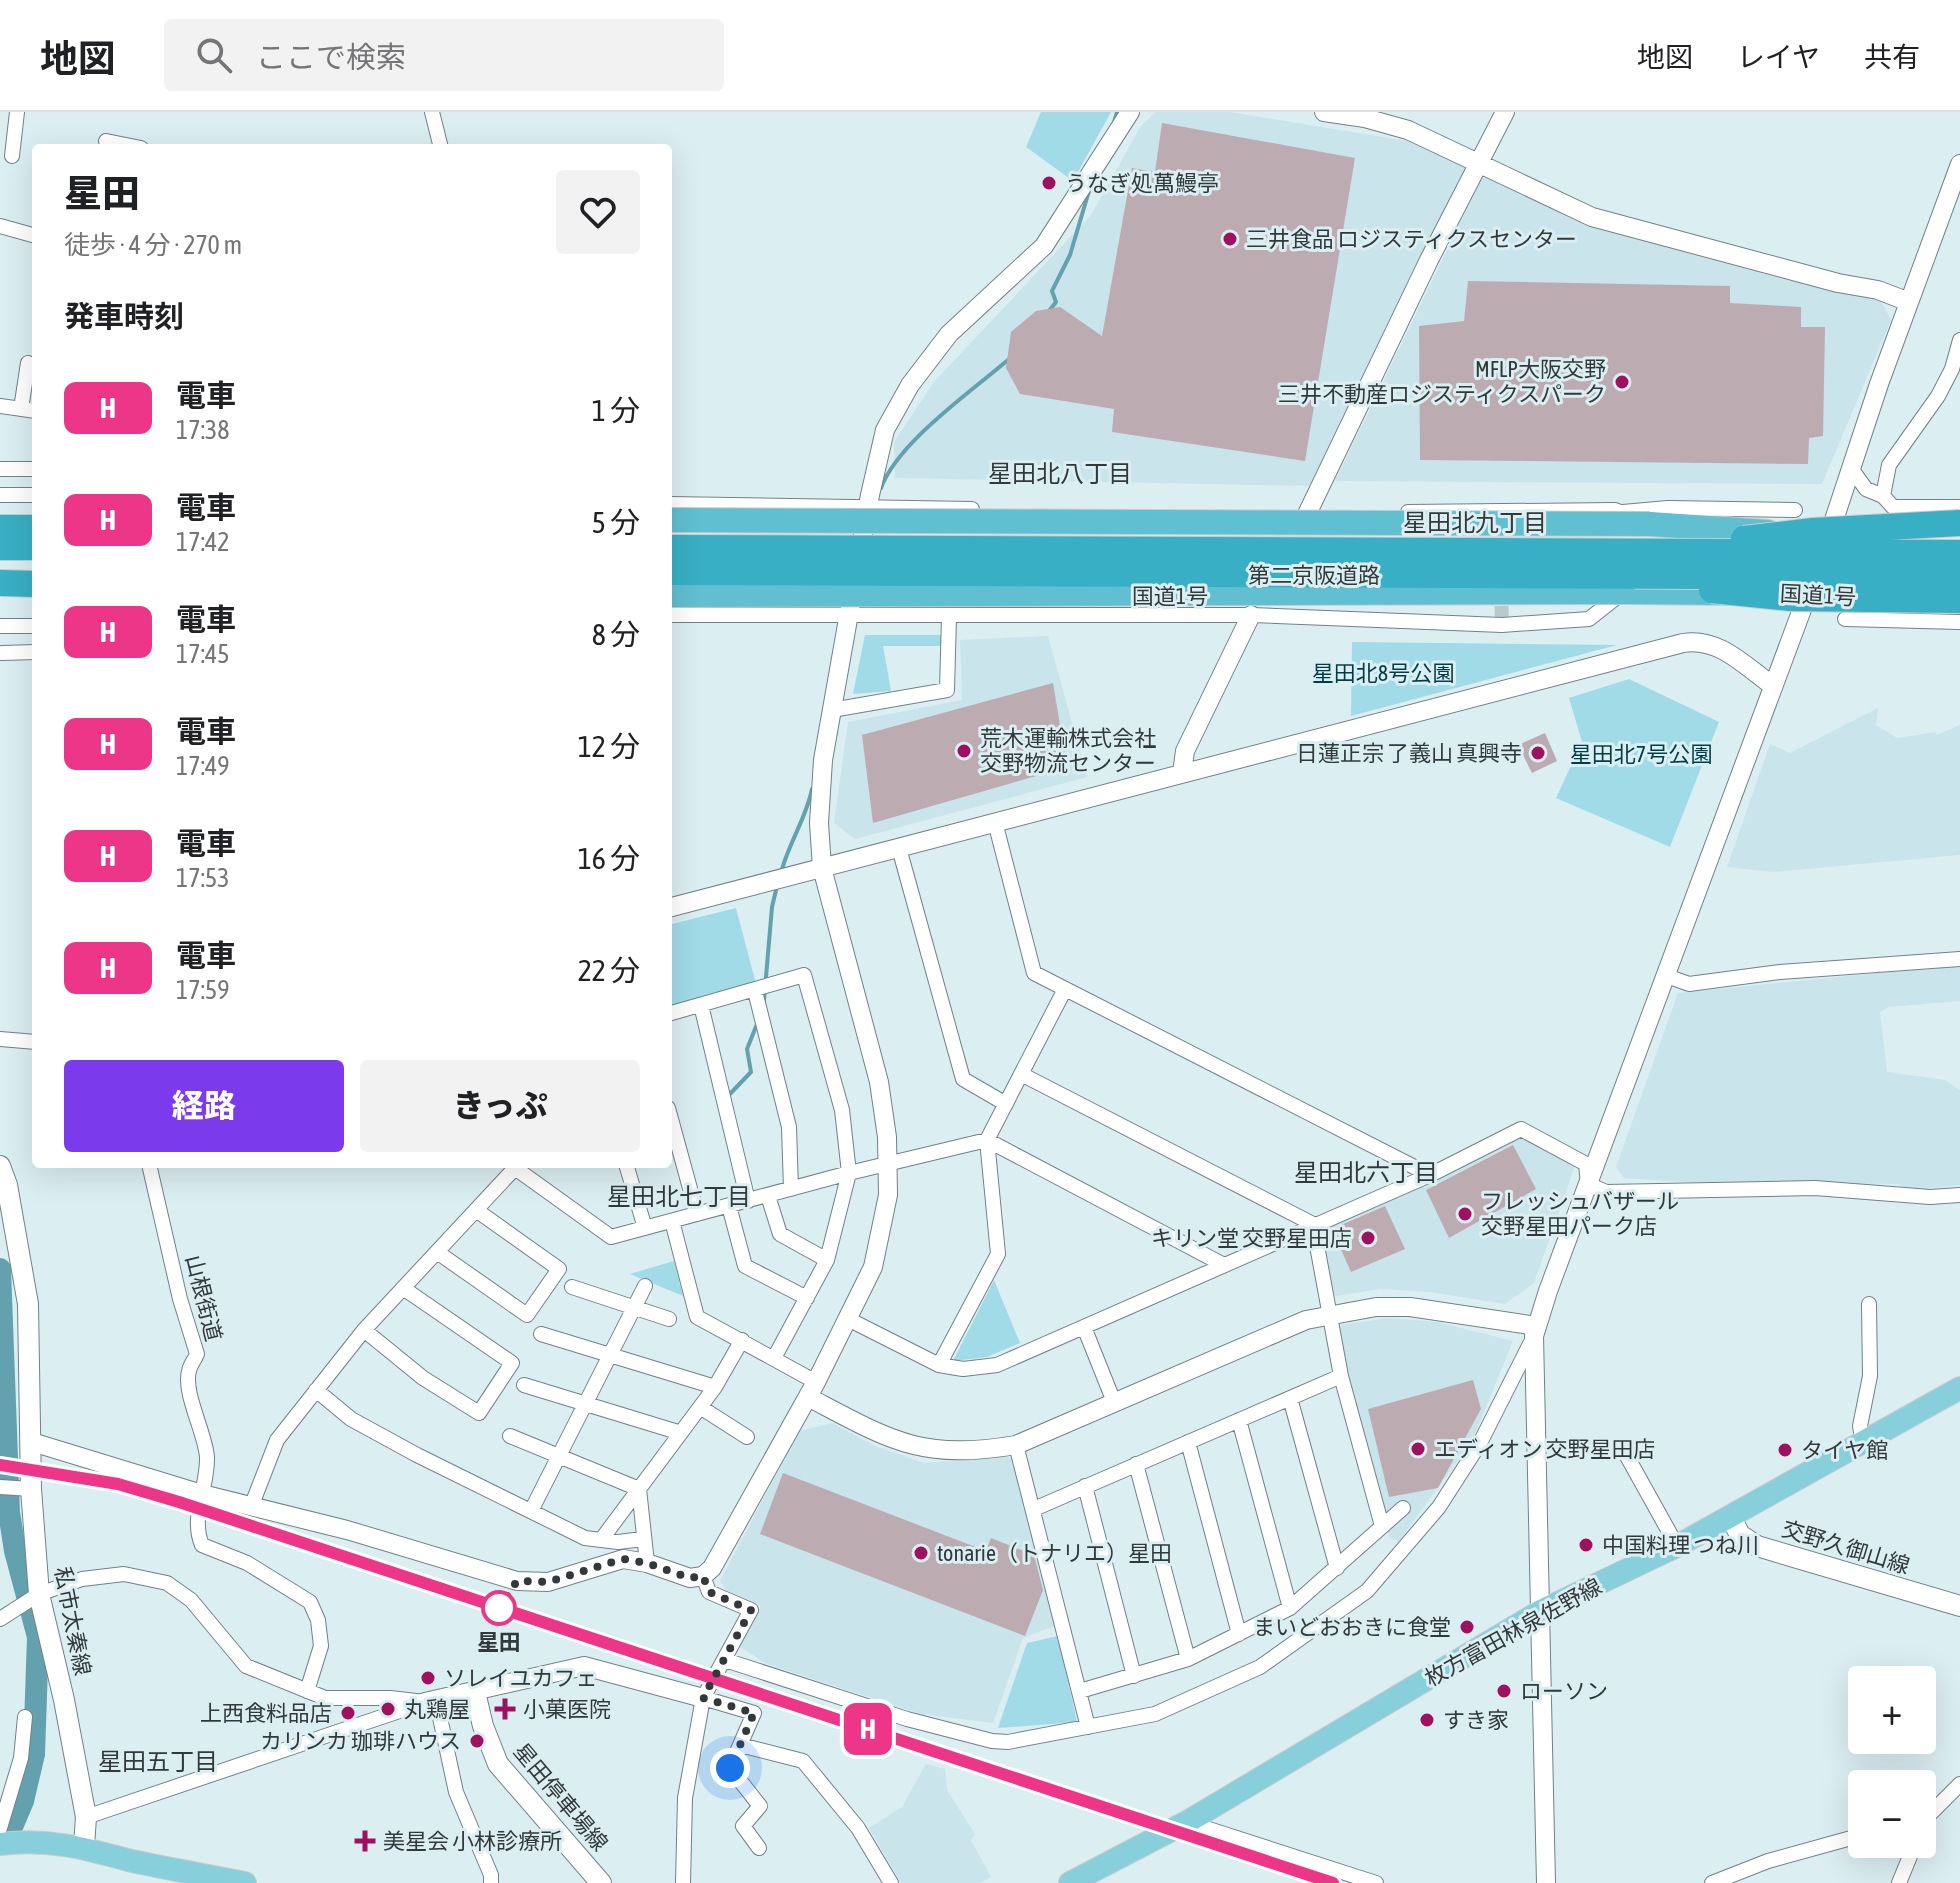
<!DOCTYPE html>
<html lang="ja">
<meta charset="utf-8">
<style>
:root{--surface:#fff;--page:#f2f2f2;--text:#202124;--muted:#757577;--line:#e0e0e0;--accent:#7c3aed}
body{margin:0;font-family:"Asap Condensed","Noto Sans JP",sans-serif;background:var(--page);color:var(--text);height:100vh;display:flex;flex-direction:column;font-size:30px;white-space:nowrap}
*{box-sizing:border-box;margin:0}
p{font-size:26px;color:var(--muted)}
.icon{flex:none;width:44px;height:44px;fill:none;stroke:currentColor;stroke-width:2;stroke-linecap:round;stroke-linejoin:round}
.map{position:relative;flex:1;overflow:hidden}
.side{position:absolute;left:32px;top:32px;width:640px;height:1024px;display:flex;flex-direction:column;background:var(--surface);border-radius:8px;box-shadow:0 8px 32px #0002}
.side>*{flex:none}
.badge{padding:0 16px;border-radius:12px;font-size:28px;line-height:52px}
.buttons{position:absolute;left:1848px;top:1554px;display:grid;gap:16px}
.buttons a{display:grid;place-items:center;width:88px;height:88px;border-radius:8px;background:var(--surface);box-shadow:0 8px 32px #0002;font-size:40px}
.you{position:absolute;width:40px;height:40px;margin:-20px;border:6px solid #fff;border-radius:50%;background:#1a73e8;box-shadow:0 0 0 12px #1a73e833}
.map>.badge{position:absolute;translate:-50% -50%;box-shadow:0 0 0 4px #fff}
h2{padding:0 32px;font-size:30px;line-height:72px}
.round{display:grid;place-items:center;flex:none;width:84px;height:84px;border-radius:8px;background:var(--page)}
.head{display:flex;align-items:center;justify-content:space-between;height:136px;padding:0 32px}
h1{font-size:38px;font-weight:800;line-height:60px}
.action{display:flex;gap:16px;margin-top:auto;padding:16px 32px}
.action a{flex:1;height:92px;border-radius:8px;background:var(--accent);color:#fff;font-size:32px;font-weight:800;line-height:92px;text-align:center}
.action a+a{background:var(--page);color:var(--text)}
ul{padding:0;list-style:none}
li{display:flex;align-items:center;gap:24px;height:112px;padding:0 32px}
li div{flex:1}
li b{display:block;font-size:30px}
li em{font-style:normal}
li .badge{min-width:88px;font-weight:700;text-align:center}
header{display:flex;align-items:center;gap:48px;box-sizing:border-box;height:112px;padding:0 40px;background:var(--surface);border-bottom:2px solid var(--line)}
header strong{font-size:38px}
nav{display:flex;gap:44px;margin-inline-start:auto;font-size:28px}
.search{width:560px;height:72px;background:var(--page);display:flex;align-items:center;gap:20px;box-sizing:border-box;padding:0 28px;border-radius:8px;color:var(--muted);font-size:30px}
.map>svg:first-child{display:block}
</style>
<header>
<strong>地図</strong>
<div class="search"><svg class="icon" aria-label="search" viewBox="0 0 24 24"><circle cx="10" cy="10" r="6"/><path d="M15 15l6 6"/></svg>ここで検索</div>
<nav><a>地図</a><a>レイヤ</a><a>共有</a></nav>
</header>
<div class="map">
<svg width="1960" height="1771" viewBox="0 0 1960 1771">
<rect width="100%" height="100%" fill="#dbeef2"/>
<!-- built -->
<path fill="#c9e4eb" d="M1156 0H1230L1407 29 1468 57 1310 374 895 366 894 330 934 270 1091 103 1141 14Z
M1483 64 1584 111 1880 187 1891 208 1822 372 1335 369Z
M1048 524 1087 665 855 727 834 711 848 610 962 588 960 528Z
M1878 596 1876 613 1897 626 1935 620 1937 623 1960 613V743L1773 760 1727 755 1770 632 1790 641Z
M1960 853V889L1888 895 1880 900 1887 960 1945 968 1960 978V1073L1913 1078 1897 1072 1686 1070 1624 1066 1616 1055 1678 881Z
M1521 1021 1576 1051 1534 1171 1505 1192 1430 1180 1380 1177 1336 1184 1329 1179 1319 1123 1322 1113Z
M1389 1206 1437 1210 1513 1229 1473 1327 1399 1429 1390 1427 1336 1223 1341 1213Z
M832 1311 875 1334 925 1351 1007 1344 1015 1350 1057 1513 1023 1526 993 1611 921 1602 767 1552 740 1535 760 1493 726 1478 720 1469 799 1319Z
M926 1652 945 1657 947 1678 975 1722 971 1728 991 1765 980 1771H901L869 1716 902 1695Z"/>
<!-- green -->
<path fill="#a1dbe8" d="M1041 0H1111L1073 69 1026 35Z
M865 523H943L941 534H883L891 579 853 582Z
M1352 530 1617 533 1351 604Z
M1629 567 1719 610 1670 735 1556 686 1582 630 1569 586Z
M736 796 756 872 668 896V813Z
M674 1149 683 1184 630 1162Z
M994 1168 1020 1231 987 1245 953 1249Z
M1058 1524 1077 1610 998 1616 1027 1531Z"/>
<g fill="none" stroke-linecap="round" stroke-linejoin="round">
<!-- stream -->
<path stroke="#64a1ae" stroke-width="4" d="M1114 10 1117 0
M1049 199 1056 190 1052 179 1070 143 1089 79
M881 376C898 330 971 280 1009 247
M781 761C788 732 806 707 812 677
M764 888 772 795 777 774
M726 986 751 960 747 937 757 912"/>
<!-- river -->
<path stroke="#64a1ae" stroke-width="22" d="M0 1157 9 1400 15 1439 38 1525 34 1642 23 1689 9 1722"/>
</g>
<!-- building -->
<path fill="#bcacb1" d="M1162 11 1355 46 1305 349 1112 320 1114 297 1020 282 1006 256 1011 220 1036 199 1060 195 1102 224 1132 56 1155 60Z
M1468 169 1730 174V191L1801 195V215H1825L1823 324 1809 326 1808 352 1420 348 1419 214 1464 209Z
M1053 571 1067 655 873 711 862 623Z
M1545 621 1557 649 1532 661 1518 633Z
M1513 1033 1536 1077 1449 1126 1426 1078Z
M1385 1094 1405 1137 1351 1160 1332 1117Z
M1473 1268 1481 1297 1438 1376 1389 1385 1368 1297Z
M783 1361 986 1439 991 1426 1034 1443 1043 1478 1025 1524 760 1422Z"/>
<g fill="none" stroke-linecap="round" stroke-linejoin="round">
<!-- minor-tunnel -->
<path stroke="#b9cacd" stroke-width="14" stroke-dasharray="14 7" stroke-linecap="butt" d="M1501 473 1502 513"/>
<defs>
<path id="minor" d="M432 0 441 36
M106 29 141 36
M12 44 17 0
M0 114 36 124
M1960 228 1952 257 1938 284 1889 353 1883 384 1893 395H1960
M0 294 36 299
M21 297 28 251
M1850 355 1866 377 1883 384
M0 357H36
M0 383H36
M668 392 972 397
M1408 400 1615 398 1638 407
M1623 400 1668 396 1795 398
M668 503H1251L1502 513 1589 507 1622 481
M1845 507 1960 510
M0 514H36
M2 541 36 540
M832 598 947 578 949 504
M995 710 1034 861 1430 1063
M899 736 963 967 1006 992
M1664 863 1689 872 1780 860 1960 847
M755 879 789 1015 791 1077
M701 893 748 1089
M668 902 804 863 842 998 849 1061 827 1148 774 1246
M0 927 36 930
M1021 962 1313 1112 1341 1264 1382 1414
M668 996 697 1102
M149 1052 180 1187 197 1242C195 1247 190 1253 189 1259 183 1281 205 1320 207 1345 208 1375 190 1405 202 1433L247 1451 310 1490 318 1508 321 1534 307 1579
M626 1052 645 1116
M768 1084 780 1122 827 1148
M729 1094 745 1154 807 1186
M672 1109 697 1205 816 1270
M437 1140 527 1203 559 1157 476 1098
M572 1175 669 1207
M848 1207 939 1253 963 1257 997 1253 1430 1063 1521 1017 1586 1052 1588 1072 1606 1080 1815 1076 1930 1085 1960 1083
M1084 1215 1114 1290
M364 1218 423 1266 479 1301 512 1251 403 1176
M541 1222 715 1275
M939 1253 998 1142 987 1028 1065 877
M524 1273 681 1321
M316 1278 351 1307 417 1343 585 1426 618 1430 643 1427
M1290 1286 1337 1456
M700 1295 747 1325
M1239 1308 1290 1496
M510 1324 639 1377 647 1451
M1188 1330 1239 1522
M1863 1331 1860 1314 1870 1264 1869 1192
M1016 1333 1088 1615
M1623 1337 1677 1434
M1136 1352 1188 1547
M1085 1374 1134 1564
M0 1375 31 1377
M251 1395 277 1328 364 1218 515 1056 611 1125 849 1061 987 1028 1224 1153
M1034 1397 1341 1264
M531 1399 645 1174
M601 1428 715 1275 742 1228
M0 1507 39 1482 82 1467 124 1462 167 1471 191 1488 246 1554 325 1586H390L425 1590
M725 1548 907 1607 992 1629 1008 1630 1155 1602 1260 1555 1367 1479 1439 1395 1480 1331 1533 1226
M1080 1579 1188 1547 1290 1496 1403 1396
M703 1586 754 1601 740 1633 803 1649 858 1716 891 1771
M436 1587 456 1680 491 1763V1771
M740 1633 730 1656 760 1694 743 1714 759 1736
M86 1705 423 1591
M1187 1710 1376 1771
M0 1716 21 1646 25 1605
M1922 1716 1926 1706 1960 1672
M683 1771 685 1686 703 1586 751 1498 709 1480 703 1464
M1712 1771 1768 1749 1862 1723
M1899 1771 1915 1732"/>
<path id="tertiary" d="M1324 0 1365 6 1408 18 1592 105 1838 171 1878 178 1909 190
M1307 402 1429 148 1505 0
M1828 426 1879 272 1960 52
M1182 661 1185 639 1251 503
M668 796 1683 531C1719 525 1745 554 1773 574
M808 1285C890 1328 920 1349 1016 1333L1306 1208 1376 1195H1410L1537 1214
M32 1330 202 1382 347 1418 517 1469 548 1470 623 1447 647 1451 690 1466 703 1464 712 1456 816 1270 873 1155 888 1083 887 1025 879 970 822 756 819 711 823 648 870 383 885 318 910 273 949 222 1044 134 1130 0
M425 1590 584 1554 703 1586
M1546 1771 1534 1224 1548 1179 1810 476"/>
<path id="secondary" d="M0 1054 7 1073 28 1192 31 1377 39 1482 64 1588 86 1705 84 1734
M1730 1404 1740 1423 1757 1434 1960 1494
M475 1580 483 1614 498 1652 601 1771"/>
<path id="primary" d="M0 1732C47 1726 84 1736 128 1748 167 1757 206 1763 245 1771
M1070 1771 1187 1710 1541 1499 1677 1434 1960 1276"/>
<path id="trunk" d="M1650 412 1768 420
M1623 480 1730 481"/>
<path id="motorway" d="M0 416H36
M0 435H36
M0 471 36 472"/>
</defs>
<!-- minor casing -->
<use href="#minor" stroke="#718286" stroke-width="16"/>
<!-- tertiary casing -->
<use href="#tertiary" stroke="#718286" stroke-width="20"/>
<!-- secondary casing -->
<use href="#secondary" stroke="#718286" stroke-width="22"/>
<!-- primary casing -->
<use href="#primary" stroke="#cacccc" stroke-width="24"/>
<!-- trunk casing -->
<use href="#trunk" stroke="#cacccc" stroke-width="26"/>
<!-- motorway casing -->
<use href="#motorway" stroke="#cacccc" stroke-width="28"/>
<!-- minor -->
<use href="#minor" stroke="#fff" stroke-width="14"/>
<!-- tertiary -->
<use href="#tertiary" stroke="#fff" stroke-width="18"/>
<!-- secondary -->
<use href="#secondary" stroke="#fff" stroke-width="20"/>
<!-- primary -->
<use href="#primary" stroke="#88cfdc" stroke-width="22"/>
<!-- trunk -->
<use href="#trunk" stroke="#60bfd0" stroke-width="24"/>
<!-- motorway -->
<use href="#motorway" stroke="#38afc4" stroke-width="26"/>
<defs>
<path id="rail" d="M0 1353 118 1372 179 1390 1333 1771"/>
</defs>
<!-- rail casing -->
<use href="#rail" stroke="#818d90" stroke-width="7"/>
<!-- rail -->
<use href="#rail" stroke="#dbeef2" stroke-width="4" stroke-dasharray="12" stroke-linecap="butt"/>
<defs>
<path id="trunk-bridge" d="M668 408 1650 412
M668 483 1623 480"/>
<path id="motorway-bridge" d="M1744 427 1813 419 1960 411
M668 436 1960 441
M668 460 1960 465
M1712 478 1791 486 1960 488"/>
</defs>
<!-- trunk-bridge casing -->
<use href="#trunk-bridge" stroke="#cacccc" stroke-width="26" stroke-linecap="butt"/>
<!-- motorway-bridge casing -->
<use href="#motorway-bridge" stroke="#cacccc" stroke-width="28" stroke-linecap="butt"/>
<!-- trunk-bridge -->
<use href="#trunk-bridge" stroke="#60bfd0" stroke-width="24"/>
<!-- motorway-bridge -->
<use href="#motorway-bridge" stroke="#38afc4" stroke-width="26"/>
</g>
<g fill="none" stroke-linecap="round" stroke-linejoin="round">
<defs>
<path id="line" d="M0 1353 118 1372 179 1390 1333 1771"/>
</defs>
<!-- line casing -->
<use href="#line" stroke="#fff" stroke-width="18"/>
<!-- line -->
<use href="#line" stroke="#ee3689" stroke-width="12"/>
<!-- walk -->
<path stroke="#32393b" stroke-width="8" stroke-dasharray="0 14.4" d="M499 1496 517 1469 548 1470 623 1447 647 1451 690 1466 703 1464 709 1480 751 1498 703 1586 754 1601 730 1656"/>
</g>
<!-- markers -->
<g fill="#9e115e" stroke="#dbeef2" stroke-width="3">
<circle cx="1049" cy="71" r="8"/>
<circle cx="1230" cy="127" r="8"/>
<circle cx="1622" cy="270" r="8"/>
<circle cx="964" cy="639" r="8"/>
<circle cx="1538" cy="641" r="8"/>
<circle cx="1465" cy="1102" r="8"/>
<circle cx="1368" cy="1126" r="8"/>
<circle cx="1418" cy="1337" r="8"/>
<circle cx="1785" cy="1338" r="8"/>
<circle cx="1586" cy="1433" r="8"/>
<circle cx="921" cy="1441" r="8"/>
<circle cx="1467" cy="1515" r="8"/>
<circle cx="428" cy="1566" r="8"/>
<circle cx="1504" cy="1579" r="8"/>
<circle cx="388" cy="1597" r="8"/>
<path d="M501 1585h8v8h8v8h-8v8h-8v-8h-8v-8h8z"/>
<circle cx="348" cy="1601" r="8"/>
<circle cx="1427" cy="1608" r="8"/>
<circle cx="477" cy="1629" r="8"/>
<path d="M361 1717h8v8h8v8h-8v8h-8v-8h-8v-8h8z"/>
</g>
<circle fill="#fff" stroke="#ee3689" stroke-width="4" cx="499" cy="1496" r="16"/>
<g text-anchor="middle" dominant-baseline="central" stroke-width="6" stroke-linejoin="round" paint-order="stroke">
<!-- poi labels -->
<g font-size="22" fill="#32393b" stroke="#dbeef2" text-anchor="start">
<text x="1065" y="71">うなぎ処萬鰻亭</text>
<text x="1246" y="127">三井食品 ロジスティクスセンター</text>
<text x="1606" y="257" text-anchor="end">MFLP大阪交野<tspan x="1606" dy="25">三井不動産ロジスティクスパーク</tspan></text>
<text x="980" y="626">荒木運輸株式会社<tspan x="980" dy="25">交野物流センター</tspan></text>
<text x="1522" y="641" text-anchor="end">日蓮正宗 了義山 真興寺</text>
<text x="1481" y="1089">フレッシュバザール<tspan x="1481" dy="25">交野星田パーク店</tspan></text>
<text x="1352" y="1126" text-anchor="end">キリン堂 交野星田店</text>
<text x="1434" y="1337">エディオン 交野星田店</text>
<text x="1801" y="1338">タイヤ館</text>
<text x="1602" y="1433">中国料理 つね川</text>
<text x="937" y="1441">tonarie（トナリエ）星田</text>
<text x="1451" y="1515" text-anchor="end">まいどおおきに食堂</text>
<text x="444" y="1566">ソレイユカフェ</text>
<text x="1520" y="1579">ローソン</text>
<text x="404" y="1597">丸鶏屋</text>
<text x="523" y="1597">小菓医院</text>
<text x="332" y="1601" text-anchor="end">上西食料品店</text>
<text x="1443" y="1608">すき家</text>
<text x="461" y="1629" text-anchor="end">カリンカ 珈琲ハウス</text>
<text x="383" y="1729">美星会 小林診療所</text>
</g>
<!-- street labels -->
<g font-size="22" fill="#32393b" stroke="#dbeef2">
<text x="1314" y="463">第二京阪道路</text>
<text transform="translate(1818 483) rotate(3)">国道1号</text>
<text x="1170" y="484">国道1号</text>
<text transform="translate(204 1186) rotate(76)">山根街道</text>
<text transform="translate(1846 1435) rotate(17)">交野久御山線</text>
<text transform="translate(73 1509) rotate(79)">私市太秦線</text>
<text transform="translate(1513 1520) rotate(-29)">枚方富田林泉佐野線</text>
<text transform="translate(561 1685) rotate(50)">星田停車場線</text>
</g>
<!-- park labels -->
<g font-size="22" fill="#003d47" stroke="#dbeef2">
<text x="1383" y="561">星田北8号公園</text>
<text x="1641" y="642">星田北7号公園</text>
</g>
<!-- stop labels -->
<g font-size="22" font-weight="bold" fill="#32393b" stroke="#dbeef2">
<text x="499" y="1530">星田</text>
</g>
<!-- neighbourhood labels -->
<g font-size="24" fill="#32393b" stroke="#dbeef2">
<text x="1060" y="361">星田北八丁目</text>
<text x="1475" y="410">星田北九丁目</text>
<text x="1366" y="1060">星田北六丁目</text>
<text x="679" y="1084">星田北七丁目</text>
<text x="158" y="1649">星田五丁目</text>
</g>
</g>
</svg>
<div class="buttons">
<a>+</a>
<a>−</a>
</div>
<div class="you" style="left:730px;top:1656px"></div>
<b class="badge" style="left:868px;top:1617px;background:#ee3689;color:#fff">H</b>
<section class="side">
<div class="head"><div><h1>星田</h1><p>徒歩 · 4 分 · 270 m</p></div><a class="round"><svg class="icon" aria-label="heart" viewBox="0 0 24 24"><path d="M12 20l-8-8c-3-5 5-10 8-4 3-6 11-1 8 4z"/></svg></a></div>
<h2>発車時刻</h2>
<ul>
<li><span class="badge" style="background:#ee3689;color:#fff">H</span><div><b>電車</b><p>17:38</p></div><em>1 分</em></li>
<li><span class="badge" style="background:#ee3689;color:#fff">H</span><div><b>電車</b><p>17:42</p></div><em>5 分</em></li>
<li><span class="badge" style="background:#ee3689;color:#fff">H</span><div><b>電車</b><p>17:45</p></div><em>8 分</em></li>
<li><span class="badge" style="background:#ee3689;color:#fff">H</span><div><b>電車</b><p>17:49</p></div><em>12 分</em></li>
<li><span class="badge" style="background:#ee3689;color:#fff">H</span><div><b>電車</b><p>17:53</p></div><em>16 分</em></li>
<li><span class="badge" style="background:#ee3689;color:#fff">H</span><div><b>電車</b><p>17:59</p></div><em>22 分</em></li>
</ul>
<div class="action"><a>経路</a><a>きっぷ</a></div>
</section>
</div>
